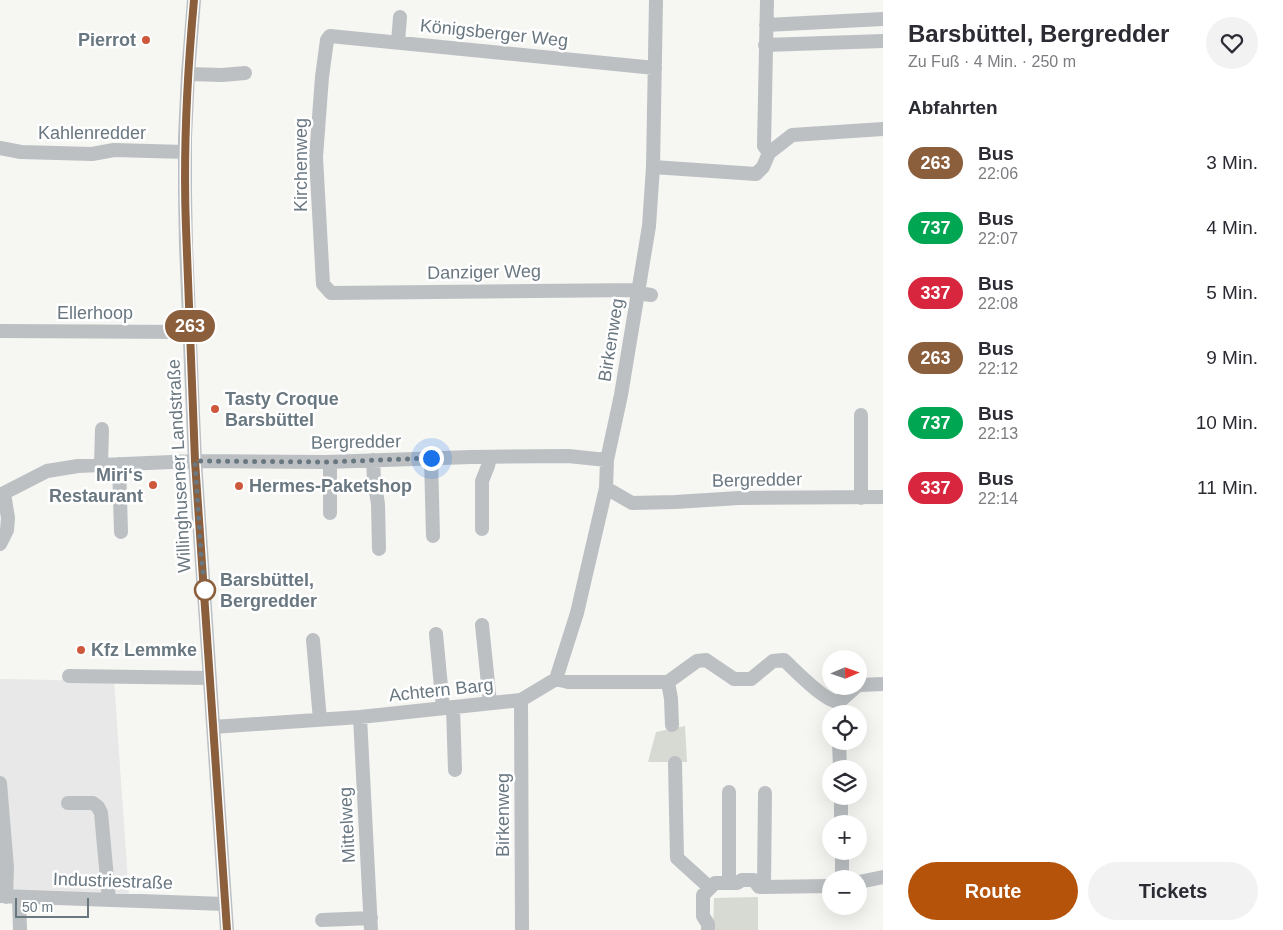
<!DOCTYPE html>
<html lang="de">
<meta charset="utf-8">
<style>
:root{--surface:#fff;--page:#f2f2f3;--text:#2b2b33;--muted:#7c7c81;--accent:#b45309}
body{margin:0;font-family:Helvetica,sans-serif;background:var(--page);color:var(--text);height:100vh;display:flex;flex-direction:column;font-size:19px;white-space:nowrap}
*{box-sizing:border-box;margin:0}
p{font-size:16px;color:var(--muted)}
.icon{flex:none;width:28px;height:28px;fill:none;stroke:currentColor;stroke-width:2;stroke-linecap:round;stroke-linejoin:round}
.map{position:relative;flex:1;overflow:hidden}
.side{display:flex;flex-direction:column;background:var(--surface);width:400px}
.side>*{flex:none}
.badge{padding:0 10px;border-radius:16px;font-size:18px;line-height:32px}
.needle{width:32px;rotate:88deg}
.tools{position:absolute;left:822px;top:650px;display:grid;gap:10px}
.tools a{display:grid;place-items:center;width:45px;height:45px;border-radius:50%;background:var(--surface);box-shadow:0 5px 20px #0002;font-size:25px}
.scale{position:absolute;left:15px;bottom:12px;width:74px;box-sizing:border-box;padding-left:5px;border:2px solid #697781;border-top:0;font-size:14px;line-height:18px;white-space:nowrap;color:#697781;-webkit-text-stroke:4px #fff;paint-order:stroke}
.you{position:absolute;width:25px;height:25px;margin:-12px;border:4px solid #fff;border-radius:50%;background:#1a73e8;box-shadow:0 0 0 8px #1a73e833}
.map>.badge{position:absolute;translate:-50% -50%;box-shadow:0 0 0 2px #fff}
h2{padding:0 25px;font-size:19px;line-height:45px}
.round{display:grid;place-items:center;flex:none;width:52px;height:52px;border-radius:26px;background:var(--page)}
.overview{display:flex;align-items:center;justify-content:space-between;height:85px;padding:0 25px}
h1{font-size:24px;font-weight:700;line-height:38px}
.button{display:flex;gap:10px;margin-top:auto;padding:10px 25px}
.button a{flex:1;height:58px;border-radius:30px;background:var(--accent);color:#fff;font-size:20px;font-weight:700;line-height:58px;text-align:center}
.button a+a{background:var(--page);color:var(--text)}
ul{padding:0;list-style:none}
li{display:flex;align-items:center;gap:15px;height:65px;padding:0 25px}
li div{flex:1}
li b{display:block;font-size:19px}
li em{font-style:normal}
li .badge{min-width:55px;font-weight:700;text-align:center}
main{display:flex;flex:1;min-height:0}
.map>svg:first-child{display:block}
</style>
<main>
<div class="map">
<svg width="883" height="930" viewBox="0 0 883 930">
<rect width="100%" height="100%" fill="#f6f6f3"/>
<!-- built -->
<path fill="#e7e8e7" d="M0 679 114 681 129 896 0 891Z"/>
<!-- green -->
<path fill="#d6dad3" d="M685 726 687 762H648L656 732Z
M758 897V930H713L714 898Z"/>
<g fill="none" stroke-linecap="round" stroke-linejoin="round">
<!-- minor -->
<path stroke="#bcc0c3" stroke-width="14" d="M194 0 188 74 185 137V193L186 246 195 461 227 930
M767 0 764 146 769 153
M766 25 883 19
M398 42 400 17
M765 45 883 41
M188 74 222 75 245 73
M0 148 21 152 92 154 114 150 185 152
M653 167 756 174 763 167 769 153 792 135 883 129
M638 290 331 293 323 284 316 157 322 77 327 40 330 36 655 68
M638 293 651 295
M0 331 191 332
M431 458 433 536
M373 460 374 479 378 504 379 549
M330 462V513
M119 464 121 532
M101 465 102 429
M606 488 632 503 675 502 739 498 883 497
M0 495 47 471 78 466 195 461 327 462 471 457 568 456 607 460
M861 498V415
M482 529V481L488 466 490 457
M0 544 7 530 8 518 4 493
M482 625 490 703
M436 634 443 708
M313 640 320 720
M69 676 210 678
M556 679 577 613 606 488 607 460 621 395 649 226 653 167 656 0
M668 682 671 699 672 725
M859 685 883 684
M521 700 522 930
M453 707 455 770
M360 717 371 930
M213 727 360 717 521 700 556 679 568 682H668L697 661 706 660 734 679H751L773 661 784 660C795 670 825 702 839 702L857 686
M839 741 840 769
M675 763 677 858 709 887
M0 783 7 868 6 897
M729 792V883
M841 796V824
M68 803H93L98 807 101 813 109 900
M842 851V879
M859 882 883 877
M764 887 765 793
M0 896 225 904
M19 897 20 930
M322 920 371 918
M708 930V924L703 916V895L715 883H737L742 880H754L759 887H764L831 886"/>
</g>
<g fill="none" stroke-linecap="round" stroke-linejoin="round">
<defs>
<path id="line" d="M194 0C187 76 183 152 186 228L195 461 227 930"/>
</defs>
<!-- line casing -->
<use href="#line" stroke="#fff" stroke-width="11"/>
<!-- line -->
<use href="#line" stroke="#8b5e3c" stroke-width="8"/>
<!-- walk -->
<path stroke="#697781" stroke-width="5" stroke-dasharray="0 9" d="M205 590 201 554 195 461 327 462 431 458"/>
</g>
<!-- markers -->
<g fill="#cd583c" stroke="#fff" stroke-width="2">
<circle cx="146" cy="40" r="5"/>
<circle cx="215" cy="409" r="5"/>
<circle cx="153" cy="485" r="5"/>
<circle cx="239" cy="486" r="5"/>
<circle cx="81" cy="650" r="5"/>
</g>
<circle fill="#fff" stroke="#8b5e3c" stroke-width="2.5" cx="205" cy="590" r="10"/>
<g text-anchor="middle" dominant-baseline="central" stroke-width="5" stroke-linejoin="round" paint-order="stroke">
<!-- street labels -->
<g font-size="18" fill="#697781" stroke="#fff">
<text transform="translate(494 33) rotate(6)">Königsberger Weg</text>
<text x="92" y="133">Kahlenredder</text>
<text transform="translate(301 165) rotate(-90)">Kirchenweg</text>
<text transform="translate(484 272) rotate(-1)">Danziger Weg</text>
<text x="95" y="313">Ellerhoop</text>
<text transform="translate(611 340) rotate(-81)">Birkenweg</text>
<text transform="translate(356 442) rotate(-1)">Bergredder</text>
<text transform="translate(179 466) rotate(-93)">Willinghusener Landstraße</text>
<text transform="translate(757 480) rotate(-1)">Bergredder</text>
<text transform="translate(441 690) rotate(-6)">Achtern Barg</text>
<text transform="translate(503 815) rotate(-90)">Birkenweg</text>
<text transform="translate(347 825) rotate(-93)">Mittelweg</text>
<text transform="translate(113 881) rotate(2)">Industriestraße</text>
</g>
<!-- poi labels -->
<g font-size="18" font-weight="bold" fill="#697781" stroke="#fff" text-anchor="start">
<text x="136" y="40" text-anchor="end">Pierrot</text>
<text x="225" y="399">Tasty Croque<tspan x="225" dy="21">Barsbüttel</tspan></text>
<text x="143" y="475" text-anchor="end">Miri‘s<tspan x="143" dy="21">Restaurant</tspan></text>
<text x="249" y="486">Hermes-Paketshop</text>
<text x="91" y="650">Kfz Lemmke</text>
</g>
<!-- stop labels -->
<g font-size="18" font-weight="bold" fill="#697781" stroke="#fff" text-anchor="start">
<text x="220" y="580">Barsbüttel,<tspan x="220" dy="21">Bergredder</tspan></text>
</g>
</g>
</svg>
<div class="tools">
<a><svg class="needle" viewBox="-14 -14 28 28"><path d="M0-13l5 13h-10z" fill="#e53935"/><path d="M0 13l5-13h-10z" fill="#7c7c81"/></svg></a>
<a><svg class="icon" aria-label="locate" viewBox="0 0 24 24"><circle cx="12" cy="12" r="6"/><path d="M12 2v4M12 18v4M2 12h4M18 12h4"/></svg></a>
<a><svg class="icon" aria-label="layers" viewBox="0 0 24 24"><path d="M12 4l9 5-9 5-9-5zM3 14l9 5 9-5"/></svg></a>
<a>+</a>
<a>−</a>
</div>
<div class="scale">50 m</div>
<div class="you" style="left:431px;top:458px"></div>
<b class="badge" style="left:190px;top:326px;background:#8b5e3c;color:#fff">263</b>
</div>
<section class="side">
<div class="overview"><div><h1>Barsbüttel, Bergredder</h1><p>Zu Fuß · 4 Min. · 250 m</p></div><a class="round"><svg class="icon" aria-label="heart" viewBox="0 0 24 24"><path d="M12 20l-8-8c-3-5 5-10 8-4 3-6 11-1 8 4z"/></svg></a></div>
<h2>Abfahrten</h2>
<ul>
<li><span class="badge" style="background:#8b5e3c;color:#fff">263</span><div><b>Bus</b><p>22:06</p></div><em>3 Min.</em></li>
<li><span class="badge" style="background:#00a651;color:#fff">737</span><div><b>Bus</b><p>22:07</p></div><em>4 Min.</em></li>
<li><span class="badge" style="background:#d7263d;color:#fff">337</span><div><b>Bus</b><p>22:08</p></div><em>5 Min.</em></li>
<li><span class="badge" style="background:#8b5e3c;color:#fff">263</span><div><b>Bus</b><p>22:12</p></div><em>9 Min.</em></li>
<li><span class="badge" style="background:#00a651;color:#fff">737</span><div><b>Bus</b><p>22:13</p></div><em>10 Min.</em></li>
<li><span class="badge" style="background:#d7263d;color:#fff">337</span><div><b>Bus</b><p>22:14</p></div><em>11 Min.</em></li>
</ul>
<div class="button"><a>Route</a><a>Tickets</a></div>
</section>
</main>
